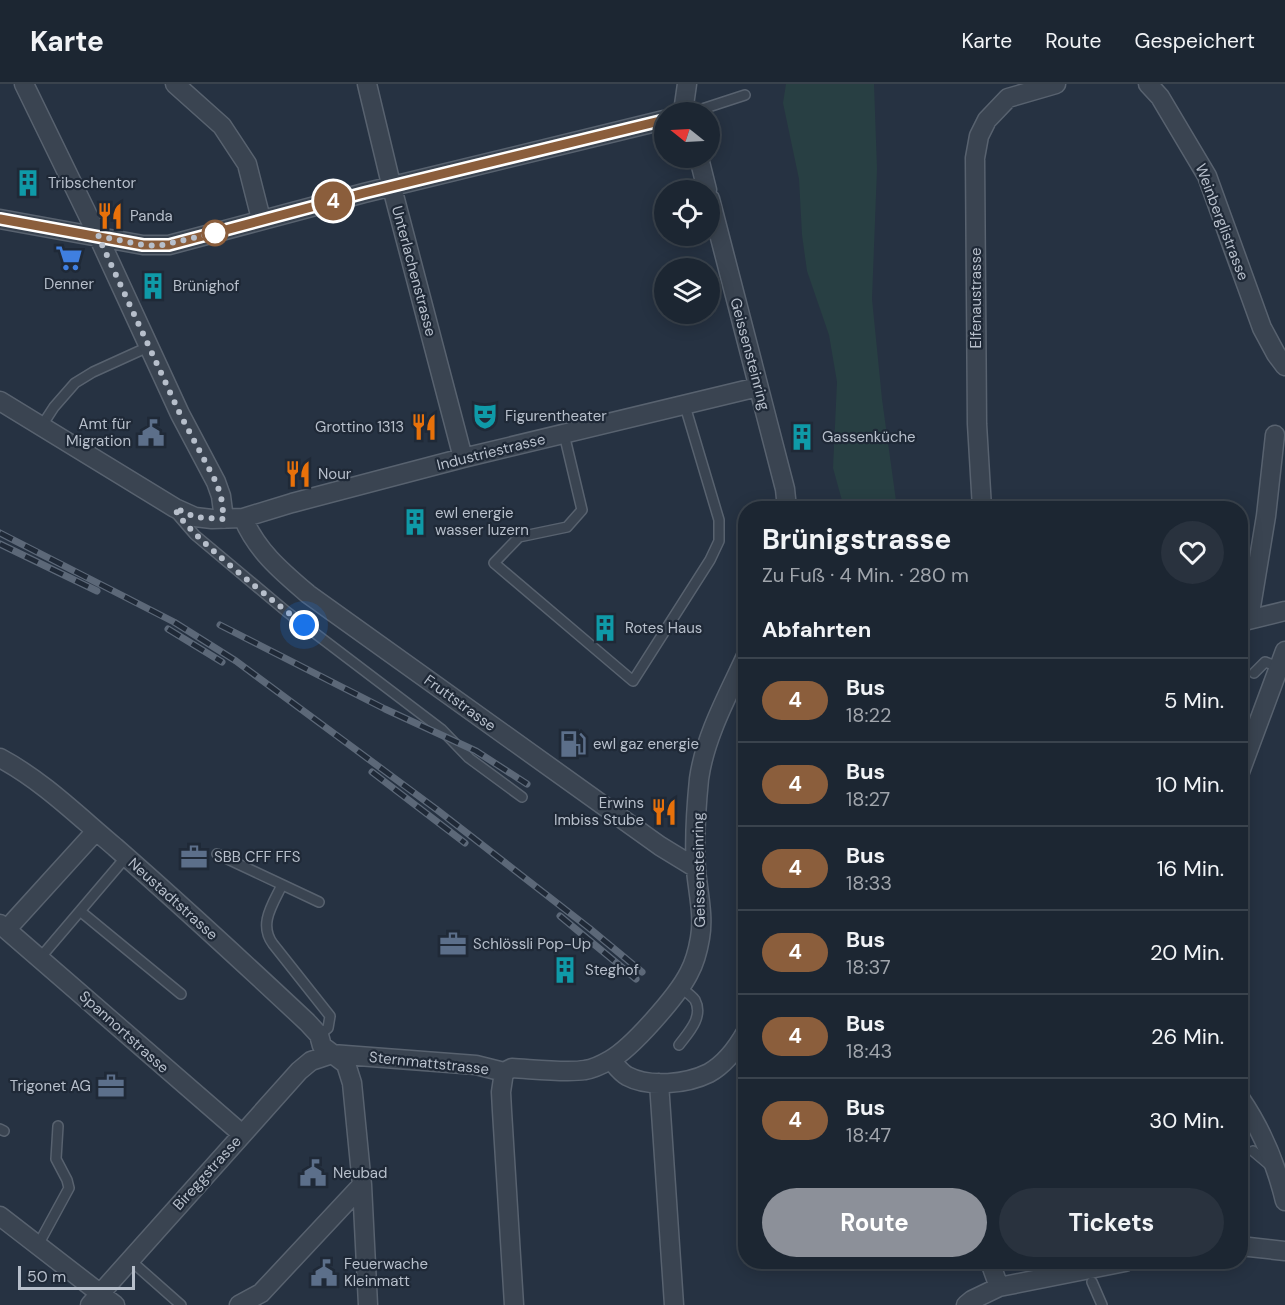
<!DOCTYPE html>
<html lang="de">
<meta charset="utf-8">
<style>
:root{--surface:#1c2632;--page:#29323e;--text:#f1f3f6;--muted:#a0a5ac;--line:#3a434d;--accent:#8c9099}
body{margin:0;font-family:"DM Sans",sans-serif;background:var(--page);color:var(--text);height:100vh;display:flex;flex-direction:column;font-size:22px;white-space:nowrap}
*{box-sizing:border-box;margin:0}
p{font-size:20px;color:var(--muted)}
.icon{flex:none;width:33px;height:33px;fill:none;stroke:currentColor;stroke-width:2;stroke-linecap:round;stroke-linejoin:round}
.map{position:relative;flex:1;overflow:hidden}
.side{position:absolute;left:738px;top:417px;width:510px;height:768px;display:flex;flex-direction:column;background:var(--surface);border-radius:24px;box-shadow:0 3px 15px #0003,0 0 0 2px var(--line)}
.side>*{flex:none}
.badge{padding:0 12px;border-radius:20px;font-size:21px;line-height:39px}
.needle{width:39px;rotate:288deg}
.tools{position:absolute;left:654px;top:18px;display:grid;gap:12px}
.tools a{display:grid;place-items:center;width:66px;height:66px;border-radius:50%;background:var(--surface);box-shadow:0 3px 15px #0003,0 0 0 2px var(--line);font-size:30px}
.scale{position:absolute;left:18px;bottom:15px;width:117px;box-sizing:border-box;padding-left:6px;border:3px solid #b7bfcb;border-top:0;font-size:16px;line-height:21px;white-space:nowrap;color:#b7bfcb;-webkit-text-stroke:4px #1f2937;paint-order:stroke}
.you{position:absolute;width:30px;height:30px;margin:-15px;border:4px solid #fff;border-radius:50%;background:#1a73e8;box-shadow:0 0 0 9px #1a73e833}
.map>.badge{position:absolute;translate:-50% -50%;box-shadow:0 0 0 3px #fff}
h2{padding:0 24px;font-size:22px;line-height:54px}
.round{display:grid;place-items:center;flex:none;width:63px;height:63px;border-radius:32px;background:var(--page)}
.headline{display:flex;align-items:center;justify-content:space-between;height:102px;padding:0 24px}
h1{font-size:28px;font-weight:700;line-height:45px}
.action{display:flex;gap:12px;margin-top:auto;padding:12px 24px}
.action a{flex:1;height:69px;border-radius:36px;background:var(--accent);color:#fff;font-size:24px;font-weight:700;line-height:69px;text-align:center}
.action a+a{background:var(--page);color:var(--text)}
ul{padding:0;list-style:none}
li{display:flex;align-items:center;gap:18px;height:84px;padding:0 24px;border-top:2px solid var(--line)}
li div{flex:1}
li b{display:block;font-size:22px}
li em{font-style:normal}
li .badge{min-width:66px;font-weight:700;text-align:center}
header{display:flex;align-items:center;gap:36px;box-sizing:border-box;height:84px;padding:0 30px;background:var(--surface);border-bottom:2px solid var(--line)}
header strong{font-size:28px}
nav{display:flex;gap:33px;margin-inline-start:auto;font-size:21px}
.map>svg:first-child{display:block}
</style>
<header>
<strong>Karte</strong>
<nav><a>Karte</a><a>Route</a><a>Gespeichert</a></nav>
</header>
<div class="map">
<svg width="1285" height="1221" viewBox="0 0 1285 1221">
<rect width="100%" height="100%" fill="#263242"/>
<!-- green -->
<path fill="#283f43" d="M786 0H874L877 85 872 215 882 315 897 424H844L833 384 837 298 829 251 807 187 802 151 799 95 783 19Z"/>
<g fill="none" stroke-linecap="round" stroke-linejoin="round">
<defs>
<path id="service" d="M693 28 745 11
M41 343 54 323 75 299 93 288 148 263
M564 350 582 426 567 443 519 453 494 479 633 597 710 476 719 457V436L685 322
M176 429 195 451 287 528 441 645 469 674 522 713
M1254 589 1265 578 1279 583
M217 770 319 818
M282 801C273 820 258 840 273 860L330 932 328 944 319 951
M80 827 181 910
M40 874 126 773
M679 961C688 949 704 933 695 916 692 912 685 907 680 903
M0 1045 4 1047
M1253 1067 1272 1083
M38 1161 69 1104 67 1096 56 1075 58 1042
M130 1176 181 1221
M1092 1198 1102 1221"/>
<path id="minor" d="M24 0 98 152 180 330 216 398 221 412 224 435
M175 0 222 42 247 80 261 135
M367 0 390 96 463 374
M1148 0 1160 13 1207 92 1262 244 1276 270 1285 282
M683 28 687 0
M699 74 707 106
M710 115 785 405 787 424
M0 135 143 161H169L364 109 664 36
M0 317 175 424 195 433 212 435 243 434 292 419 463 374 758 303
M982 424 977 340 975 74 979 52 987 36 1008 14 1056 0
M243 434C257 467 281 487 308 510L660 762 696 784
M1249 535 1266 432 1275 351
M1240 538 1285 527
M0 674C43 697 78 732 115 763 180 820 244 879 307 938L319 951 322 962 346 980 352 999 362 1101 368 1221
M1240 688 1285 567
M0 840 242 1050
M7 845 96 747
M611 976C616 982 621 989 627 992 649 1004 687 1000 709 989 725 980 737 964 746 948
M504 988 501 1008 502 1027 514 1221
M659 999 674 1221
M1240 1014C1262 1046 1276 1080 1285 1117
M0 1132 115 1221
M1240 1162 1285 1167
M990 1178 999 1203
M90 1221 299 987 311 977 332 970 476 981 504 988 512 984C532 985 566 989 585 986 593 985 603 980 610 976 632 964 678 911 689 889 695 878 698 866 700 854 704 832 698 808 696 786 694 756 696 725 699 695 705 652 728 611 746 572
M239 1221 261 1209 362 1101
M966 1221 972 1216 999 1203 1125 1178"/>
</defs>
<!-- service casing -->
<use href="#service" stroke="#58626f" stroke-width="12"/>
<!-- minor casing -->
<use href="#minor" stroke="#58626f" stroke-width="21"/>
<!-- service -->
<use href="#service" stroke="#3a4451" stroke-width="9"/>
<!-- minor -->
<use href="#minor" stroke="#3a4451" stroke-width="18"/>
<defs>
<path id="rail" d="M0 449 174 538 236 577 436 725 589 844 642 888
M0 460 97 507
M220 541 385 625 476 667 527 700
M168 545 222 578
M372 688 465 759
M560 832 636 895"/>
</defs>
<!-- rail casing -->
<use href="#rail" stroke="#5c6878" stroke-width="7"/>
<!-- rail -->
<use href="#rail" stroke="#1f2937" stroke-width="4.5" stroke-dasharray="14" stroke-linecap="butt"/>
</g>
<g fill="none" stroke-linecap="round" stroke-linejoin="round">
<defs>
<path id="line" d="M0 135 143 161H169L364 109 664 36"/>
</defs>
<!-- line casing -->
<use href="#line" stroke="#fff" stroke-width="14"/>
<!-- line -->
<use href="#line" stroke="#8b5e3c" stroke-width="9"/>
<!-- walk -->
<path stroke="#b7bfcb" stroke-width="6" stroke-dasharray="0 10.8" d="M215 149 158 162 143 161 98 152 180 330 216 398 221 412 224 435 195 433 175 424C179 444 282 524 304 541"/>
</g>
<!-- icons -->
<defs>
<symbol id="building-bare" viewBox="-9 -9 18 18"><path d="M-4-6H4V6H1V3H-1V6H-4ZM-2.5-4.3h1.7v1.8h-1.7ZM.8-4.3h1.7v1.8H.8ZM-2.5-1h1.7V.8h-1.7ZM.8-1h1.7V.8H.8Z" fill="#0f9aa8" stroke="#1f2937" stroke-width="2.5" paint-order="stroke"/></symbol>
<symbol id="restaurant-bare" viewBox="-9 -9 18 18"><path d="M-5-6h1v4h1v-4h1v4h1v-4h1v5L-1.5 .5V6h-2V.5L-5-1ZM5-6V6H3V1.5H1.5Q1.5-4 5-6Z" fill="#e8710a" stroke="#1f2937" stroke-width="2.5" paint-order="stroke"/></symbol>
<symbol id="supermarket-bare" viewBox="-9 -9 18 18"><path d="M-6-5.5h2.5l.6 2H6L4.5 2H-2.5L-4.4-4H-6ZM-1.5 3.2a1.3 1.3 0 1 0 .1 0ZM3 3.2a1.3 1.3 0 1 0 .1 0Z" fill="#3f7fe0" stroke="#1f2937" stroke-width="2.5" paint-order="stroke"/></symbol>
<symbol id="theatre-bare" viewBox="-9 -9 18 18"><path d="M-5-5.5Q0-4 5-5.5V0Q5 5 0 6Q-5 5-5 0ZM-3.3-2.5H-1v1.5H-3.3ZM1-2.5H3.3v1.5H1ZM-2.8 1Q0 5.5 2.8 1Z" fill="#0f9aa8" stroke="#1f2937" stroke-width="2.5" paint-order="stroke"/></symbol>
<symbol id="civic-bare" viewBox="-9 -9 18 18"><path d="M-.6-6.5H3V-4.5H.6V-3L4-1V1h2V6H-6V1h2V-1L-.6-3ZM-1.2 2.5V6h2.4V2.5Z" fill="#5c6f8a" stroke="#1f2937" stroke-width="2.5" paint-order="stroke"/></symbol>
<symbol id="fuel-bare" viewBox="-9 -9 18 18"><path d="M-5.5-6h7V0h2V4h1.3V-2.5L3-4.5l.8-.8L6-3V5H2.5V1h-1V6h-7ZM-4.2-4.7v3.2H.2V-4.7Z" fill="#5c6f8a" stroke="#1f2937" stroke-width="2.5" paint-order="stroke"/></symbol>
<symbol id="office-bare" viewBox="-9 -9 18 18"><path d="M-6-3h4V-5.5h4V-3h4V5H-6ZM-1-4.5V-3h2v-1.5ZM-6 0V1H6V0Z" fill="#5c6f8a" stroke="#1f2937" stroke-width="2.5" paint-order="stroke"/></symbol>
</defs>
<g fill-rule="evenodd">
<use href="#building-bare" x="9" y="80" width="38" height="38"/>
<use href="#restaurant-bare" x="91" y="113" width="38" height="38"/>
<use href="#supermarket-bare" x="50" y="155" width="38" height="38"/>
<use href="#building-bare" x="134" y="183" width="38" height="38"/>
<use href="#theatre-bare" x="466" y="313" width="38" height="38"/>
<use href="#restaurant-bare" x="405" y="324" width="38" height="38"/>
<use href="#civic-bare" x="132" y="330" width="38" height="38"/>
<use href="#building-bare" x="783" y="334" width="38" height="38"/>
<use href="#restaurant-bare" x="279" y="371" width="38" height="38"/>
<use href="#building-bare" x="396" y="419" width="38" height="38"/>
<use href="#building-bare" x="586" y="525" width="38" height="38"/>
<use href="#fuel-bare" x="554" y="641" width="38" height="38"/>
<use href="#restaurant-bare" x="645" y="709" width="38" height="38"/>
<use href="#office-bare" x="175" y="754" width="38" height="38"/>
<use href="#office-bare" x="434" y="841" width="38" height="38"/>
<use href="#building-bare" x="546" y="867" width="38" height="38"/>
<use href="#office-bare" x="92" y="983" width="38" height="38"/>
<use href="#civic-bare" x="294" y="1070" width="38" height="38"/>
<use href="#civic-bare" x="305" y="1170" width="38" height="38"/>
</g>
<!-- markers -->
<circle fill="#fff" stroke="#8b5e3c" stroke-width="3" cx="215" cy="149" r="12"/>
<g text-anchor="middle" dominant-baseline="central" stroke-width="4.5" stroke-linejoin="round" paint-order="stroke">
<!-- poi labels -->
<g font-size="15" fill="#b7bfcb" stroke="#1f2937" text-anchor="start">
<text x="48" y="99">Tribschentor</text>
<text x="130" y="132">Panda</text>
<text x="69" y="200" text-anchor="middle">Denner</text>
<text x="173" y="202">Brünighof</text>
<text x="505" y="332">Figurentheater</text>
<text x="131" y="340" text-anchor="end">Amt für<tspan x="131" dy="17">Migration</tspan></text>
<text x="404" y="343" text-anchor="end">Grottino 1313</text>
<text x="822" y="353">Gassenküche</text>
<text x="318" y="390">Nour</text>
<text x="435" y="429">ewl energie<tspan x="435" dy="17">wasser luzern</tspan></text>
<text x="625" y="544">Rotes Haus</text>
<text x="593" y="660">ewl gaz energie</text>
<text x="644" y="719" text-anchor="end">Erwins<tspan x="644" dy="17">Imbiss Stube</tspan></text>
<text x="214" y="773">SBB CFF FFS</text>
<text x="473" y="860">Schlössli Pop-Up</text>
<text x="585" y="886">Steghof</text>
<text x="91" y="1002" text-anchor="end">Trigonet AG</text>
<text x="333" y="1089">Neubad</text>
<text x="344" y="1180">Feuerwache<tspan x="344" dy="17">Kleinmatt</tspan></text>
</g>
<!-- street labels -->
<g font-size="15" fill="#b7bfcb" stroke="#1f2937">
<text transform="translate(1222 138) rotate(69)">Weinberglistrasse</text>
<text transform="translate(414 187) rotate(75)">Unterlachenstrasse</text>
<text transform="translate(976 214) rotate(-90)">Elfenaustrasse</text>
<text transform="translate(750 270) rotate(75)">Geissensteinring</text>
<text transform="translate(491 368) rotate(-14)">Industriestrasse</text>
<text transform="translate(460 619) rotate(36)">Fruttstrasse</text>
<text transform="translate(699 786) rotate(-91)">Geissensteinring</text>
<text transform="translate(173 815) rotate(42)">Neustadtstrasse</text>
<text transform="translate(124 948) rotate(42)">Spannortstrasse</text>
<text transform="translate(429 979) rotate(6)">Sternmattstrasse</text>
<text transform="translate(207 1089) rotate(-48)">Bireggstrasse</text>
</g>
</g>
</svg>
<div class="tools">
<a><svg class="needle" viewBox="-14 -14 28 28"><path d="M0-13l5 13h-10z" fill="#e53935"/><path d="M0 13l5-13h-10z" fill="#a0a5ac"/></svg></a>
<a><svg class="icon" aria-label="locate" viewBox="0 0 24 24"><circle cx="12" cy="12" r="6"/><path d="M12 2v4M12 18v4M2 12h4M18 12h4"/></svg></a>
<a><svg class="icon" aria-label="layers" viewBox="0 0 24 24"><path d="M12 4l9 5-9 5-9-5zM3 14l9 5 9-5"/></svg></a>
</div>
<div class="scale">50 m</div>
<div class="you" style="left:304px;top:541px"></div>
<b class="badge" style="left:333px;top:117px;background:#8b5e3c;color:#fff">4</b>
<section class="side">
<div class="headline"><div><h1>Brünigstrasse</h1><p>Zu Fuß · 4 Min. · 280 m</p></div><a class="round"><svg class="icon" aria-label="heart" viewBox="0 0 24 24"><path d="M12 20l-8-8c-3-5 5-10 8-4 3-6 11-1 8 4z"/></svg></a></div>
<h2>Abfahrten</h2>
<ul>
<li><span class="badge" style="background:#8b5e3c;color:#fff">4</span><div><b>Bus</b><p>18:22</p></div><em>5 Min.</em></li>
<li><span class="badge" style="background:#8b5e3c;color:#fff">4</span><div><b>Bus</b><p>18:27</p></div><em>10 Min.</em></li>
<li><span class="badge" style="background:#8b5e3c;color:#fff">4</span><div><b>Bus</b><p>18:33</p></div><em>16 Min.</em></li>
<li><span class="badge" style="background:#8b5e3c;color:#fff">4</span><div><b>Bus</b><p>18:37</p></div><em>20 Min.</em></li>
<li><span class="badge" style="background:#8b5e3c;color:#fff">4</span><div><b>Bus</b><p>18:43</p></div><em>26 Min.</em></li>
<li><span class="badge" style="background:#8b5e3c;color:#fff">4</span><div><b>Bus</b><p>18:47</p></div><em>30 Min.</em></li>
</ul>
<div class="action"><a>Route</a><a>Tickets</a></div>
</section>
</div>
